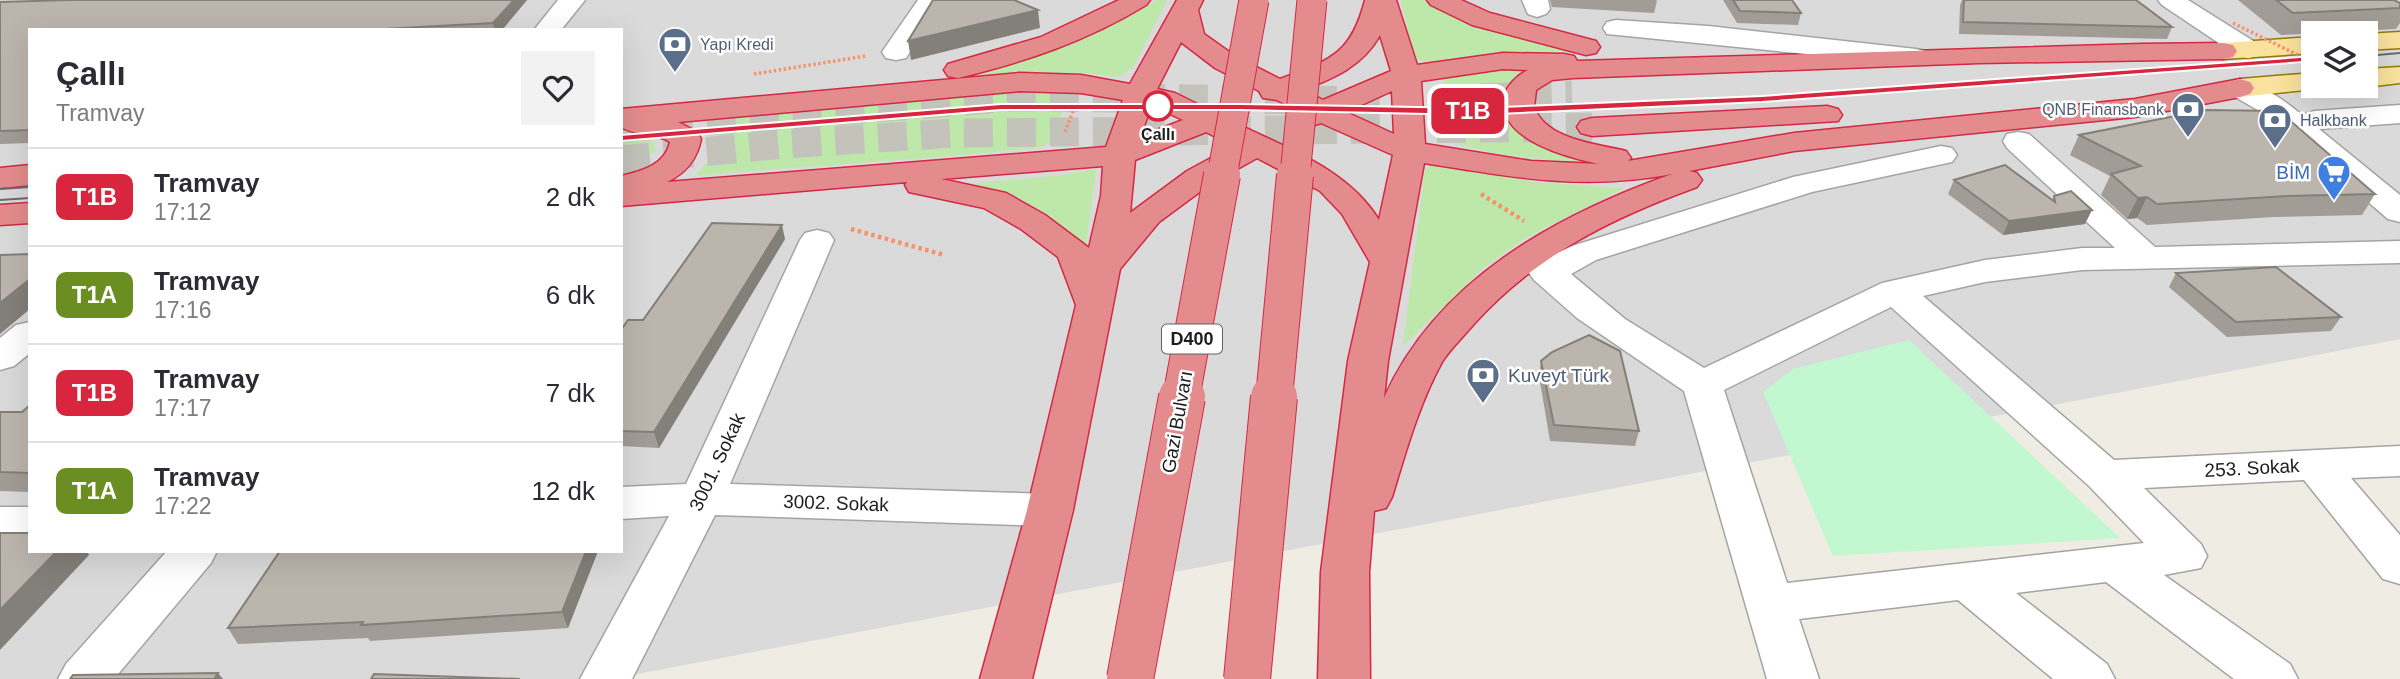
<!DOCTYPE html>
<html lang="tr">
<meta charset="utf-8">
<style>
:root{--surface:#fff;--page:#f2f2f3;--text:#2b2b33;--muted:#7c7c81;--line:#e1e1e2}
body{margin:0;font-family:Helvetica,sans-serif;background:var(--page);color:var(--text);height:100vh;display:flex;flex-direction:column;font-size:26px;white-space:nowrap}
*{box-sizing:border-box;margin:0}
p{font-size:23px;color:var(--muted)}
.icon{flex:none;width:38px;height:38px;fill:none;stroke:currentColor;stroke-width:2;stroke-linecap:round;stroke-linejoin:round}
.map{position:relative;flex:1;overflow:hidden}
.details{position:absolute;left:28px;top:28px;width:595px;height:525px;display:flex;flex-direction:column;background:var(--surface);border-radius:0px;box-shadow:0 7px 28px #0002}
.details>*{flex:none}
.badge{padding:0 14px;border-radius:10px;font-size:24px;line-height:46px}
.tools{position:absolute;left:2301px;top:21px;display:grid;gap:14px}
.tools a{display:grid;place-items:center;width:77px;height:77px;border-radius:0px;background:var(--surface);box-shadow:0 7px 28px #0002;font-size:35px}
.map>.badge{position:absolute;translate:-50% -50%;box-shadow:0 0 0 4px #fff}
.round{display:grid;place-items:center;flex:none;width:74px;height:74px;border-radius:0px;background:var(--page)}
.overview{display:flex;align-items:center;justify-content:space-between;height:119px;padding:0 28px}
h1{font-size:33px;font-weight:800;line-height:52px}
ul{padding:0;list-style:none}
li{display:flex;align-items:center;gap:21px;height:98px;padding:0 28px;border-top:2px solid var(--line)}
li div{flex:1}
li b{display:block;font-size:26px}
li em{font-style:normal}
li .badge{min-width:77px;font-weight:700;text-align:center}
.map>svg:first-child{display:block}
</style>
<div class="map">
<svg width="2400" height="679" viewBox="0 0 2400 679">
<rect width="100%" height="100%" fill="#eeece3"/>
<!-- residential -->
<path fill="#dbdada" fill-rule="evenodd" d="M0 0H2400V339L611 679H0ZM30 30H621V551H30ZM2314 33H2366V86H2314Z"/>
<!-- grass -->
<path fill="#bde8aa" d="M1157 0H1167L1134 66 1119 77 1084 73 975 74C1041 53 1096 34 1157 0Z
M1401 0H1423L1460 17 1580 52 1506 51 1426 62 1414 58Z
M1533 68C1498 84 1493 116 1527 139 1545 151 1567 157 1587 164L1497 154 1457 144 1443 76 1500 69Z
M1037 90 1078 92 1060 117 1057 136 1043 147C927 160 811 165 695 176 707 162 720 150 716 130L700 118Z
M621 131 650 136 656 151 637 163 621 169Z
M1435 163 1534 182 1624 188 1524 239 1482 269 1403 346 1425 169Z
M1096 169 1086 245 1047 214 1021 201 967 184 1063 175Z"/>
<!-- park -->
<path fill="#c1f8cf" d="M1909 340 2120 538 1833 556 1763 392 1793 369Z"/>
<g fill="none" stroke-linecap="round" stroke-linejoin="round">
<!-- highway-tunnel -->
<path stroke="#c4c3bb" stroke-width="29" stroke-dasharray="29 14" stroke-linecap="butt" d="M621 128 1017 97 1375 101 1572 95
M621 160 783 144 955 133 1592 127"/>
<defs>
<path id="minor" d="M558 0H585L561 30H534Z
M918 0H944L906 58 896 60 886 58 882 52Z
M1522 0H1548L1550 9 1546 14 1537 17 1528 14Z
M2158 0H2188L2258 44 2262 50 2258 56 2248 58 2238 56 2162 5Z
M1616 20 1708 26 1916 49 1926 51 1930 57 1926 63 1916 65 1607 34 1603 28 1607 22Z
M2240 79C2263 85 2285 101 2302 115L2314 111 2400 105V123L2319 129 2400 195V222L2388 219 2268 116 2230 94 2226 88 2230 82Z
M2018 132 2029 134 2155 247 2400 241V263L2082 270 1985 282 1923 296 2114 460 2400 446V476L2351 478 2400 535V584L2383 579 2304 480 2144 488 2201 544 2207 556 2201 568 2164 575 2290 664 2298 679H2234L2106 582 2016 593 2107 664 2115 679H2053L1958 600 1799 619 1819 679H1767L1684 391 1577 318 1534 280 1515 254 1521 247C1535 243 1543 244 1553 255L1572 246 1793 177 1941 146 1952 148 1957 155 1952 162 1812 192 1596 260 1571 274 1625 319 1704 368 1882 283 1985 260 2082 248H2115L2007 148 2003 141 2007 134ZM1891 307 2089 486 2144 543 1787 583 1724 390Z
M817 230 829 233 834 240 730 484 1050 494 1066 499 1073 510 1066 521 1050 526 715 515 632 679H580L669 516 621 519V487L686 484 800 240 805 233Z
M30 322V353L14 366 0 370V338L16 325Z
M0 507H30V539H0Z
M167 551H217L211 563 114 679H58L66 664Z"/>
<path id="major" d="M2400 32V48L2366 50V34Z
M2314 37V53L2223 59 2213 57 2209 51 2213 45 2223 43Z
M2400 67V83L2366 87 2363 86H2366V69Z
M2314 73V86H2326L2324 88 2240 97 2230 94 2226 88 2230 82 2240 79Z"/>
<path id="highway" d="M1119 0H1150L1146 5C1087 41 1025 62 958 78L948 76 944 70 948 64 1041 37Z
M1177 0H1203L1198 10 1204 34 1235 56 1280 79C1330 60 1351 55 1365 0H1396L1417 65 1503 53 1564 54 1574 56 1577 61 2142 44 2223 43 2233 45 2237 51 2233 57 2223 59 1979 63 1573 78 1552 80 1536 90 1534 107C1546 140 1597 144 1626 151L1631 158 1628 161 1794 133 2135 99 2240 79 2250 82 2254 88 2250 94 2240 97 2135 117 1794 151 1689 171 1697 173 1702 180 1697 187C1611 218 1535 256 1473 325 1463 337 1450 349 1442 362 1419 404 1406 451 1392 497L1386 508 1374 511 1369 572 1370 679H1318L1321 572 1348 361 1370 262 1342 214 1320 191 1257 158 1209 185 1159 222 1120 269 1073 510 1032 679H980L1027 510 1076 305 1058 257 1021 229 984 208 909 192 905 185 907 182 621 206V176C642 171 665 165 670 142 655 132 635 136 621 127V109L1020 73 1081 75 1130 84ZM1380 35 1391 71 1323 100 1303 90C1334 78 1363 66 1380 35ZM1181 42 1215 68 1259 91 1263 98 1277 100 1298 111 1290 119 1294 125 1305 128 1321 123 1393 155 1379 220C1347 168 1285 148 1232 121L1237 115 1233 109 1222 106 1209 110 1175 93 1157 89ZM1503 69 1528 70C1518 75 1506 85 1504 98 1498 140 1569 158 1599 164L1531 161 1425 144 1421 81ZM1020 91 1081 93 1123 100 1106 147 667 182C686 173 697 160 701 139L697 132 678 122ZM1392 91 1394 134 1346 112ZM1151 105 1183 120 1141 136ZM1206 132 1233 146 1187 171 1130 213 1135 160ZM1424 163C1511 177 1583 191 1672 174 1555 216 1437 280 1384 398L1388 361ZM1103 166 1101 196 1089 248 1045 215 1006 193 941 179Z
M1427 0H1461L1490 13 1596 41 1600 47 1596 53 1586 55 1472 25 1431 5Z
M1827 106 1838 109 1842 115 1838 121 1592 136 1581 133 1577 127 1581 121 1592 118Z
M30 165V185L0 188V168Z
M30 203V223L0 225V205Z"/>
</defs>
<!-- minor casing -->
<use href="#minor" stroke="#a4a4a4" stroke-width="3"/>
<!-- major casing -->
<use href="#major" stroke="#937c03" stroke-width="3"/>
<!-- highway casing -->
<use href="#highway" stroke="#d52845" stroke-width="3"/>
<!-- path-far1 -->
<path stroke="#f6926c" stroke-width="3.5" stroke-dasharray="2.5 2.5" stroke-linecap="butt" d="M754 74 866 56
M1065 132 1073 111"/>
<!-- path -->
<path stroke="#f6926c" stroke-width="4.5" stroke-dasharray="3.5 3.5" stroke-linecap="butt" d="M1481 194 1524 221
M851 229 944 255"/>
<!-- minor -->
<use href="#minor" fill="#fff" fill-rule="evenodd"/>
<!-- major -->
<use href="#major" fill="#f9e29d" fill-rule="evenodd"/>
<!-- highway -->
<use href="#highway" fill="#e48c8d" fill-rule="evenodd"/>
<!-- tram -->
<path stroke="#6b6b6b" stroke-width="2" d="M2366 56 2400 53
M1578 107 1788 98 2314 59
M0 189 30 187
M0 200 30 198"/>
<defs>
<path id="highway-bridge-far2" d="M1222 176 1254 0
M1295 176 1312 0"/>
<path id="highway-bridge-far1" d="M1181 398 1222 175
M1274 398 1295 175"/>
<path id="highway-bridge" d="M1130 679 1182 397
M1247 679 1274 397"/>
</defs>
<!-- highway-bridge-far2 casing -->
<use href="#highway-bridge-far2" stroke="#d52845" stroke-width="31" stroke-linecap="butt"/>
<!-- highway-bridge-far1 casing -->
<use href="#highway-bridge-far1" stroke="#d52845" stroke-width="38" stroke-linecap="butt"/>
<!-- highway-bridge casing -->
<use href="#highway-bridge" stroke="#d52845" stroke-width="48" stroke-linecap="butt"/>
<!-- path-bridge -->
<path stroke="#f6926c" stroke-width="3.5" stroke-dasharray="2.5 2.5" stroke-linecap="butt" d="M2233 23 2314 63"/>
<!-- highway-bridge-far2 -->
<use href="#highway-bridge-far2" stroke="#e48c8d" stroke-width="29"/>
<!-- highway-bridge-far1 -->
<use href="#highway-bridge-far1" stroke="#e48c8d" stroke-width="36"/>
<!-- highway-bridge -->
<use href="#highway-bridge" stroke="#e48c8d" stroke-width="46"/>
</g>
<!-- wall -->
<path fill="#a19c95" d="M527 0 502 30H30V143L0 144V2Z
M1550 0H1656L1657 1 1654 13 1552 7Z
M1723 0H1792L1801 13 1798 25 1737 23Z
M1962 0H2136L2172 27 2167 39 1959 34 1960 5Z
M2238 0H2394L2400 3V23L2396 29 2281 35Z
M2079 135 2375 194 2362 215 2274 217 2147 225 2137 218 2127 219 2101 195 2110 176 2070 155Z
M1954 180 2052 200 2054 196 2085 224 2003 235 1948 194Z
M785 239 659 448 621 446V330L643 320Z
M2176 273 2341 317 2331 331 2227 337 2169 287Z
M1541 361 1639 431 1635 446 1550 441 1539 376Z
M30 405V492L0 491V412H22Z
M598 551 568 628 370 641 368 638 238 644 228 628Z"/>
<!-- shaded-wall -->
<path fill="#837f79" d="M514 0H527L502 30H495L493 23Z
M1038 10 1040 28 911 60 908 41Z
M2147 197 2137 218 2127 219 2138 198Z
M2092 210 2085 224 2003 235 2009 221Z
M782 225 785 239 659 448 654 432Z
M30 279V309L0 334V303Z
M57 551H87L89 555 0 650V610Z
M586 551H598L568 628 562 612Z
M218 673 223 679H214Z"/>
<!-- building -->
<path fill="#bbb5ad" stroke="#837f79" stroke-width="2" d="M69 0H514L493 23 365 30H30V130L0 131V2Z
M933 0H1014L1038 10 908 41Z
M1733 0H1792L1801 13 1740 11Z
M1964 0H2136L2172 27 1963 22Z
M2276 0H2394L2400 3V8L2293 13Z
M2206 110 2279 111 2375 194 2287 196 2157 204 2147 197 2138 198 2111 174 2141 166 2079 135Z
M2005 165 2055 202 2054 196 2071 191 2092 210 2009 221 1954 180Z
M712 223 782 225 654 432 621 431V330L628 320H643Z
M30 254V279L0 303V255Z
M2276 267 2341 317 2236 322 2176 273Z
M1589 335 1620 351 1639 431 1554 425 1541 361 1552 352Z
M30 405V473L0 472V412H22Z
M0 533H30V551H57L0 610Z
M280 551H586L562 612 361 625 363 622 228 628Z
M218 673 214 679H70L73 675Z
M374 674 520 679H371Z"/>
<!-- line -->
<path fill="#d7263d" stroke="#fff" stroke-width="2" d="M2314 56 2317 57V61L1762 102 1477 115 1240 110H1001L621 141 616 138 621 135 1001 104H1240L1477 108 1762 96Z"/>
<!-- icons -->
<defs>
<symbol id="bank-pin" viewBox="-11 -11 22 30"><path d="M0 17L-7.5 6A9.5 9.5 0 1 1 7.5 6Z" fill="#5c6f8a" stroke="#fff"/><path d="M-6-4H6V4H-6ZM0-2.3a2.3 2.3 0 1 0 0 4.6a2.3 2.3 0 1 0 0-4.6Z" fill="#fff"/></symbol>
<symbol id="supermarket-pin" viewBox="-11 -11 22 30"><path d="M0 17L-7.5 6A9.5 9.5 0 1 1 7.5 6Z" fill="#3f7fe0" stroke="#fff"/><path d="M-6-5.5h2.5l.6 2H6L4.5 2H-2.5L-4.4-4H-6ZM-1.5 3.2a1.3 1.3 0 1 0 .1 0ZM3 3.2a1.3 1.3 0 1 0 .1 0Z" fill="#fff"/></symbol>
</defs>
<g fill-rule="evenodd">
<use href="#bank-pin" x="656" y="25" width="38" height="52"/>
<use href="#bank-pin" x="2169" y="90" width="38" height="52"/>
<use href="#bank-pin" x="2256" y="101" width="38" height="52"/>
<use href="#supermarket-pin" x="2315" y="153" width="38" height="52"/>
<use href="#bank-pin" x="1464" y="356" width="38" height="52"/>
</g>
<!-- markers -->
<circle fill="#fff" stroke="#d7263d" stroke-width="3.5" cx="1158" cy="106" r="14"/>
<g text-anchor="middle" dominant-baseline="central" stroke-width="5" stroke-linejoin="round" paint-order="stroke">
<!-- far-service labels -->
<g font-size="16" fill="#4e5e75" stroke="#fff" text-anchor="start">
<text x="700" y="44">Yapı Kredi</text>
<text x="2164" y="109" text-anchor="end">QNB Finansbank</text>
<text x="2300" y="120">Halkbank</text>
</g>
<!-- far-stop labels -->
<g font-size="16" font-weight="bold" fill="#1d1d1d" stroke="#fff">
<text x="1158" y="134">Çallı</text>
</g>
<!-- shield labels -->
<rect fill="#fff" stroke="#616161" stroke-width="2" x="1162" y="324.5" width="60" height="29" rx="5"/>
<g font-size="18" font-weight="bold" fill="#1d1d1d">
<text x="1192" y="339">D400</text>
</g>
<!-- shop labels -->
<g font-size="19" fill="#366cbe" stroke="#fff" text-anchor="end">
<text x="2310" y="172">BİM</text>
</g>
<!-- service labels -->
<g font-size="19" fill="#4e5e75" stroke="#fff" text-anchor="start">
<text x="1508" y="375">Kuveyt Türk</text>
</g>
<!-- street labels -->
<g font-size="19" fill="#1d1d1d" stroke="#fff">
<text transform="translate(1177 422) rotate(-80)">Gazi Bulvarı</text>
<text transform="translate(717 462) rotate(-65)">3001. Sokak</text>
<text transform="translate(2252 468) rotate(-3)">253. Sokak</text>
<text transform="translate(836 503) rotate(2)">3002. Sokak</text>
</g>
</g>
</svg>
<div class="tools">
<a><svg class="icon" aria-label="layers" viewBox="0 0 24 24"><path d="M12 4l9 5-9 5-9-5zM3 14l9 5 9-5"/></svg></a>
</div>
<b class="badge" style="left:1468px;top:111px;background:#d7263d;color:#fff">T1B</b>
<section class="details">
<div class="overview"><div><h1>Çallı</h1><p>Tramvay</p></div><a class="round"><svg class="icon" aria-label="heart" viewBox="0 0 24 24"><path d="M12 20l-8-8c-3-5 5-10 8-4 3-6 11-1 8 4z"/></svg></a></div>
<ul>
<li><span class="badge" style="background:#d7263d;color:#fff">T1B</span><div><b>Tramvay</b><p>17:12</p></div><em>2 dk</em></li>
<li><span class="badge" style="background:#6b8e23;color:#fff">T1A</span><div><b>Tramvay</b><p>17:16</p></div><em>6 dk</em></li>
<li><span class="badge" style="background:#d7263d;color:#fff">T1B</span><div><b>Tramvay</b><p>17:17</p></div><em>7 dk</em></li>
<li><span class="badge" style="background:#6b8e23;color:#fff">T1A</span><div><b>Tramvay</b><p>17:22</p></div><em>12 dk</em></li>
</ul>
</section>
</div>
